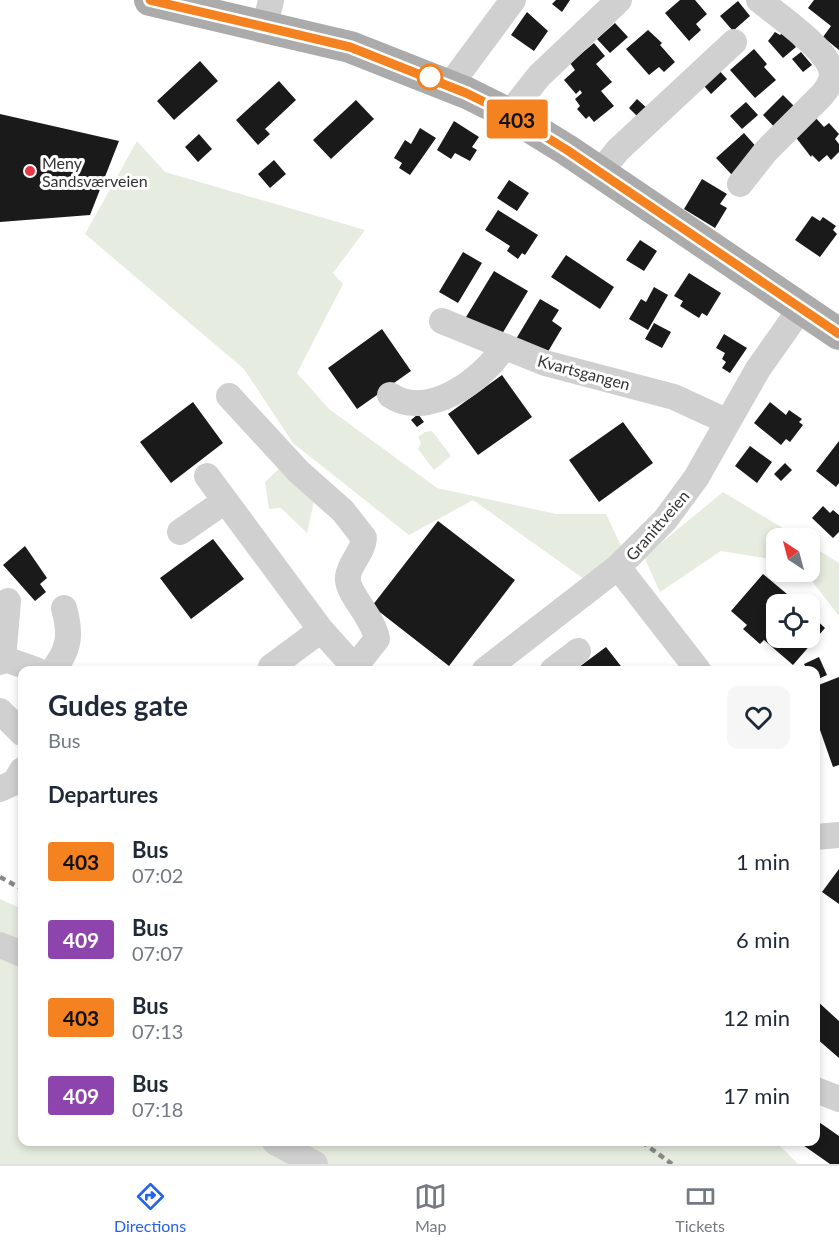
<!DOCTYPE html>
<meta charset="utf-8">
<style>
:root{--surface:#fff;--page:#f6f6f7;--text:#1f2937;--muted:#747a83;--line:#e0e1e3;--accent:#2563eb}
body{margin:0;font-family:Lato,sans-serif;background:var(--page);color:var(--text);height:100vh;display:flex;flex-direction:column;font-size:22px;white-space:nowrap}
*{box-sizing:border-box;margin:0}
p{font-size:20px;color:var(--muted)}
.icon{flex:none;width:33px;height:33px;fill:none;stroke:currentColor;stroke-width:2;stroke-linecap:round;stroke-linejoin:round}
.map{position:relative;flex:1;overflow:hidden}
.drawer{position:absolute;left:18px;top:666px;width:802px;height:480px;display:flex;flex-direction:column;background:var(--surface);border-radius:12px;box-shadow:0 3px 9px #0003}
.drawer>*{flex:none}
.badge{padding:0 12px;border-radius:4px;font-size:21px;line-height:39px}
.needle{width:39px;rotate:324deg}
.buttons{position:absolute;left:766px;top:528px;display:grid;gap:12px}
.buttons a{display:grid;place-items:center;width:54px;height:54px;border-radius:12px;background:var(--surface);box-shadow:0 3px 9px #0003;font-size:30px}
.map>.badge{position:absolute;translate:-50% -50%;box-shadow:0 0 0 3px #fff}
h2{padding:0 30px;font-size:22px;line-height:54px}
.round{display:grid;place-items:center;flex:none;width:63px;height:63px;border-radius:12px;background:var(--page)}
.head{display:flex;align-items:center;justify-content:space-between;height:102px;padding:0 30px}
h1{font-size:28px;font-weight:700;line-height:45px}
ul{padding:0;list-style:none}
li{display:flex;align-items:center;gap:18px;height:78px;padding:0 30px}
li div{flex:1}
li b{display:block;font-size:22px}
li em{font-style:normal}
li .badge{min-width:66px;font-weight:700;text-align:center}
.menu{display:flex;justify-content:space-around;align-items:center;height:84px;border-top:2px solid var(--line);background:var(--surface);font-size:16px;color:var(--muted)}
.menu a{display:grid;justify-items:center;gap:3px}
.menu .selected{color:var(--accent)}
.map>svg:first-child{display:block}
</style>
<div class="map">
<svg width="839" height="1164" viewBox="0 0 839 1164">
<rect width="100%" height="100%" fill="#fff"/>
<!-- green -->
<path fill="#e6ecdf" d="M137 141 165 172 365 230 333 273 343 284 297 373 329 409 437 488 556 514H606L623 550 584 579 473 500 409 535 293 443 244 369 85 234Z
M432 431 451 456 434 470 418 449 421 443 418 437 425 432Z
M282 466 315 497 307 533 281 508 269 509 265 482Z
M723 492 799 538H777V560L721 551 660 592 644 557Z
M810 545 839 563V616L805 572H810Z
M0 899 22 909V1142H776L798 1164H0Z"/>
<!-- building -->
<path fill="#1a1a1a" d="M556 0H570L562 12 552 4Z
M680 0H695L707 14 696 24 701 30 689 41 665 13Z
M814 0H839V50L823 37 831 26 808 8Z
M738 1 750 16 733 31 720 16Z
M527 12 548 31 534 51 511 35Z
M615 23 628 37 610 53 597 39Z
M648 30 662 43 660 45 675 62 664 72 659 67 649 75 626 49Z
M775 32 780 35 783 32 796 47 783 58 768 41Z
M594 43 605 56 596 64 612 82 601 91 614 106 594 122 589 116 586 119 577 109 580 106 575 99 582 93 580 90 576 94 564 80 575 70 570 63Z
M754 49 767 64 764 67 776 80 755 98 730 70Z
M801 52 812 65 803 72 792 59Z
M200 61 218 81 174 120 157 101Z
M715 66 727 79 711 94 699 80Z
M279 81 296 100 265 129 270 134 258 145 236 120Z
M783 95 799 111 778 131 763 115Z
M637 99 649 110 640 119 629 108Z
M356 100 374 119 331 159 313 140Z
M746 102 758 115 742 129 730 116Z
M0 114 119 141 90 215 0 222Z
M814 116 824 127 829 123 839 134 835 139 839 144V152L831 160 827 155 819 162 812 155 811 157 794 135Z
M454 121 479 137 472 147 477 150 470 161 455 153 451 159 437 150Z
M420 128 436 138 410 175 399 168 402 163 394 158 405 140 411 144Z
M744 133 759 150 732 175 716 158Z
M199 134 212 149 198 162 185 147Z
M274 160 286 174 270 188 258 174Z
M702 179 727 194 720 204 727 208 715 228 684 209Z
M509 180 529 193 517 211 497 198Z
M498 210 538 235 525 255 522 253 518 259 507 251 510 246 485 230Z
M812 216 820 221 823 217 836 226 833 230 837 234 820 257 795 240Z
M640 240 657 251 644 271 626 260Z
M463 252 482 263 458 303 439 292Z
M566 255 614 287 600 309 551 277Z
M494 271 528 291 499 339 463 322Z
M689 273 721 293 707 316 702 313 699 318 680 306 683 301 674 296Z
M654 287 668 295 648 330 629 319 641 299 646 302Z
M540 299 559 310 552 321 562 328 546 355 516 339Z
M654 323 671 332 662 348 645 339Z
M382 329 411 371 357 409 328 368Z
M724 334 747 348 730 373 722 368 726 362 722 359 725 353 716 348Z
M502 375 532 417 478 455 448 414Z
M193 402 223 443 171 483 140 442Z
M770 402 786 415 789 410 802 419 799 422 803 425 790 442 786 439 781 445 754 423Z
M418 414 424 422 417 427 411 420Z
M623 422 653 463 599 502 569 460Z
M839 441V483L836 487 816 471Z
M750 446 772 462 757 483 735 466Z
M785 463 792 470 781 481 774 474Z
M823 506 830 513 833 510 839 515V532L833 538 812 518Z
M438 521 515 580 449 666 372 606Z
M213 539 244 579 191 619 160 578Z
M25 546 47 578 40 584 46 592 35 601 3 565Z
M763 574 799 604H777V638H810V614L825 628 793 665 764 640 760 644 743 629 747 625 731 611Z
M606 647 624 670H575Z
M819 657 827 675 816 680V670H807L804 664Z
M839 677V765L833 767 820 730 816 732V686Z
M839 869V904L822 892Z
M816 1000 839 1021V1058L816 1038Z
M816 1120 839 1136V1164H830L800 1143 816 1142Z"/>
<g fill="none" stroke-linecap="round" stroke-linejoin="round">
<!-- minor -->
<path stroke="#d0d0d0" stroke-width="26" d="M265 26 271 0
M450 85 513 0
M509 114 539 76 619 0
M600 172 618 150 734 42
M740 184 766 151 822 95C827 89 832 82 832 74 831 51 776 14 759 0
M442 321 545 363 674 397 726 421
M390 395C427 421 485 379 504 346
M229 396 299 472 343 511 364 538C363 553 349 563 348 577 346 593 373 616 377 639L354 668
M207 476 321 630 357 670
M180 532 225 501
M618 567 698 670
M2 658 36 670
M0 662 4 647 8 601
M271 667 321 630
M53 670C70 649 71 634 64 608
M485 670 618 567 665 520 696 478 758 369 801 308
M553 670 578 651
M0 711 22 733
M0 789 15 782 22 770
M816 837 839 835
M0 945 22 954
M816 1090 839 1099
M275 1142 315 1164"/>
<!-- major -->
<path stroke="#ababab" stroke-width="32" d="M150 0 350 47 467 93 509 114 567 150 839 334"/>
<!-- rail -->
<path stroke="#888" stroke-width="4.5" stroke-dasharray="6 4.5" stroke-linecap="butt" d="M0 877 22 889
M642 1142 672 1164"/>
</g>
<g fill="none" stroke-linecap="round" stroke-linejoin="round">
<defs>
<path id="line" d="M150 0 350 47 466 93 509 114 567 150 839 334"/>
</defs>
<!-- line casing -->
<use href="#line" stroke="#fff" stroke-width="14"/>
<!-- line -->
<use href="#line" stroke="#f58220" stroke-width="9"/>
</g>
<!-- markers -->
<circle fill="#fff" stroke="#f58220" stroke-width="3" cx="430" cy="77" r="12"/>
<circle fill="#e63946" stroke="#fff" stroke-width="2" cx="30" cy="171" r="6"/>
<g text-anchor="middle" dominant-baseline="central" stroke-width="6" stroke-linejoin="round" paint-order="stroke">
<!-- poi labels -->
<g font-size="16" fill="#333" stroke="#fff" text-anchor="start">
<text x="42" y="162">Meny<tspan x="42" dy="18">Sandsværveien</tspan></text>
</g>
<!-- street labels -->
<g font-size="16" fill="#333" stroke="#fff">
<text transform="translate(584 372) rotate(15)">Kvartsgangen</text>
<text transform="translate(657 525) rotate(-49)">Granittveien</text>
</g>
</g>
</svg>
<div class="buttons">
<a><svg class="needle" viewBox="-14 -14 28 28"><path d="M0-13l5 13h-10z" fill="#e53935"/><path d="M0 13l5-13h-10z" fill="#747a83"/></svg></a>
<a><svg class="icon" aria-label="locate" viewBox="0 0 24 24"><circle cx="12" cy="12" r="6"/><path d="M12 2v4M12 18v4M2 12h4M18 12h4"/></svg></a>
</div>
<b class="badge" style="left:517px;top:119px;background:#f58220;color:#111">403</b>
<section class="drawer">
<div class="head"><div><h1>Gudes gate</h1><p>Bus</p></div><a class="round"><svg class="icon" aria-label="heart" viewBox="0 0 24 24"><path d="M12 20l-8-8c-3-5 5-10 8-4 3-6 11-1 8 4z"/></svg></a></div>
<h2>Departures</h2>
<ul>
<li><span class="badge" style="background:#f58220;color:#111">403</span><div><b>Bus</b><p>07:02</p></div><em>1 min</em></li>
<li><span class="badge" style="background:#8e44ad;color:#fff">409</span><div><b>Bus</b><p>07:07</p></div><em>6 min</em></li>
<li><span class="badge" style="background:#f58220;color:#111">403</span><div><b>Bus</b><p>07:13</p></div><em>12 min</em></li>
<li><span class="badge" style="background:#8e44ad;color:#fff">409</span><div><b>Bus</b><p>07:18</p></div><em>17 min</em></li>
</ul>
</section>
</div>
<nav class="menu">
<a class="selected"><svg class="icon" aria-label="directions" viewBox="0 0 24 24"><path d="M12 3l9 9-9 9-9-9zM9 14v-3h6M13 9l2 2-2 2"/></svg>Directions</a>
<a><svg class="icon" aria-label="map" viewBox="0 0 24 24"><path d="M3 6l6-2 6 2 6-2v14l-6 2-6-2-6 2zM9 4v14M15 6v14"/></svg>Map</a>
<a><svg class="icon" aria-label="tickets" viewBox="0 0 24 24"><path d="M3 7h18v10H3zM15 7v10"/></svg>Tickets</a>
</nav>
